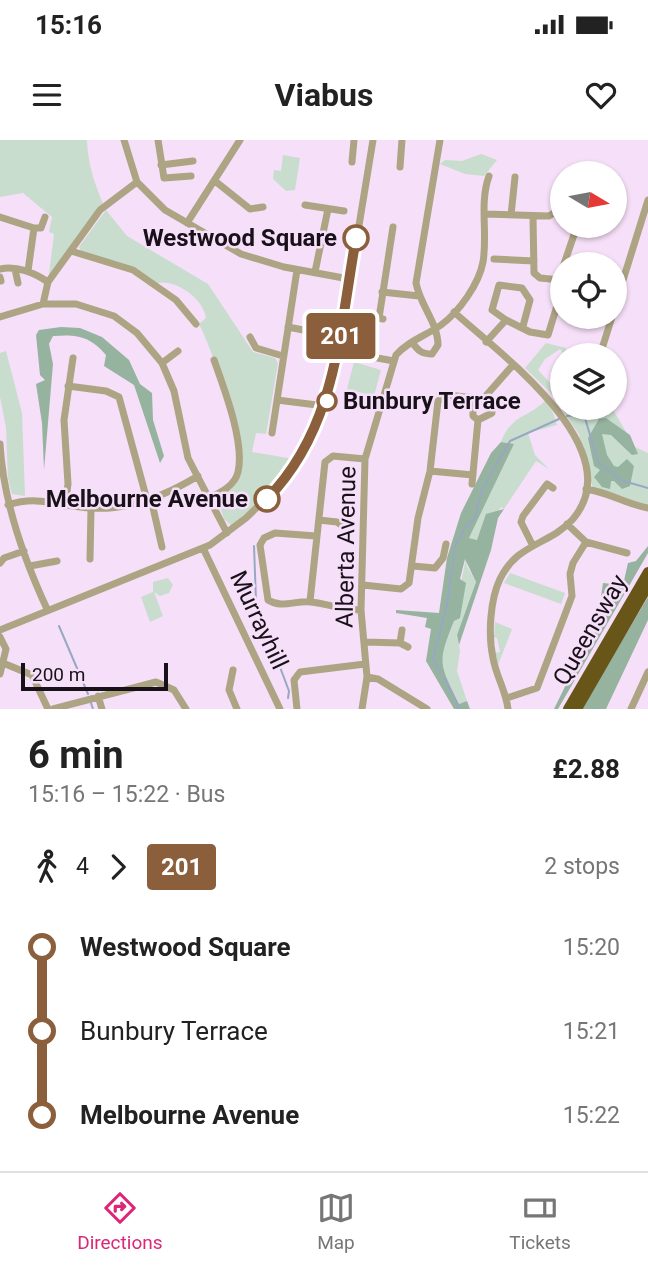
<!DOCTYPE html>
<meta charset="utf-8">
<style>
:root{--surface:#fff;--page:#f6f6f6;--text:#222;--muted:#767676;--line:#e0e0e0;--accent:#db2777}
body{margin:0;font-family:Roboto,sans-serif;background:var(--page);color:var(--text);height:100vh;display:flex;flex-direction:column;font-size:26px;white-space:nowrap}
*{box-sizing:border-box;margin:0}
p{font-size:23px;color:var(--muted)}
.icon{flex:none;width:38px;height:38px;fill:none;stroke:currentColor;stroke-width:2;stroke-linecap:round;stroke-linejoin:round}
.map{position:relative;height:569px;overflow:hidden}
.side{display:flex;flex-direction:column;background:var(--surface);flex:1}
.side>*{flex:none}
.badge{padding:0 14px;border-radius:5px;font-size:24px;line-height:46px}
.needle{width:46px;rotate:100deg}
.fabs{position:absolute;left:550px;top:21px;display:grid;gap:14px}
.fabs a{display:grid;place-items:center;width:77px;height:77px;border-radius:50%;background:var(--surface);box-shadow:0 2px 5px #0004;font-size:35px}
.scale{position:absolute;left:21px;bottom:18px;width:147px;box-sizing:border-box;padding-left:7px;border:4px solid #191119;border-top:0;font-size:19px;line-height:24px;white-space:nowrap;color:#191119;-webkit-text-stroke:5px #f6dff8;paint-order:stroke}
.map>.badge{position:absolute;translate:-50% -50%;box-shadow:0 0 0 4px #fff}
.legs{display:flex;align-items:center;gap:10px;height:77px;padding:0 28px;font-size:23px}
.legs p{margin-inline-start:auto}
.headline{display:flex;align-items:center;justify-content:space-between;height:119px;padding:0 28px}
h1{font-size:38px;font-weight:700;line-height:52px}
ul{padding:0 28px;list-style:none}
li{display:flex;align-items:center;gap:24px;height:84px;font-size:26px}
li i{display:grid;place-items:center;width:10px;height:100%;margin:0 9px;background:currentColor}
li i::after{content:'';width:18px;height:18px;margin:-9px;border:5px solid;border-radius:50%;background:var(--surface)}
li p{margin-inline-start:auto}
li:first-child i{background:linear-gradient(#0000 50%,currentColor 0)}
li:last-child i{background:linear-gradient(currentColor 50%,#0000 0)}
.status{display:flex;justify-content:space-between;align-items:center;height:49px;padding:0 35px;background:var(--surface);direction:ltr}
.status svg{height:19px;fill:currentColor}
header{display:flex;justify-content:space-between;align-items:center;height:91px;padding:0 28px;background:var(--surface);font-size:32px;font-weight:700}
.tabs{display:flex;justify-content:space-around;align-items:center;height:98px;border-top:2px solid var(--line);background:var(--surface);font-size:19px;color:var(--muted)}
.tabs a{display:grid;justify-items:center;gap:4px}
.tabs .current{color:var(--accent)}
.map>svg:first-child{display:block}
</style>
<div class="status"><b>15:16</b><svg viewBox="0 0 49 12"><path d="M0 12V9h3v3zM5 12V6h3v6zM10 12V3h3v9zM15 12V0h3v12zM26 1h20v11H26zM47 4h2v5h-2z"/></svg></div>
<header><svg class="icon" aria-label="menu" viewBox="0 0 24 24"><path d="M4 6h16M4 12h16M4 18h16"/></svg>Viabus<svg class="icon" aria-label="heart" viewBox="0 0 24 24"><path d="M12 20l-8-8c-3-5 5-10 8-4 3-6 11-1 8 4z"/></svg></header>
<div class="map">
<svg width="648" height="569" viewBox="0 0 648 569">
<rect width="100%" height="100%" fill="#f6dff8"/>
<!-- green -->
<path fill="#c8ddce" d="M0 0H87C88 24 94 43 104 66L48 142 54 94 49 92 52 77 23 53 0 57Z
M481 14 497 20 484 36 465 34 440 24 445 20 462 21Z
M283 15 300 18 295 50 286 51 273 39 274 30 281 31Z
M106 70 127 96 208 144 253 212 275 218 278 223 266 294 256 293 252 312 294 319 260 361 232 386 224 379 218 361C224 352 236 349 240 337 248 310 213 211 199 184L206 178C204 159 176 139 157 143L122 123 82 113 79 107Z
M546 203 566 208 565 215 560 209 545 219 538 230 554 247 562 243 559 255H553L525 228Z
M6 211 22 273 25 356 12 354 8 338 6 288 0 257V213Z
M354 222 381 230 374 256 347 249Z
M545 261 552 270 557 285 528 293 535 315 549 329 536 321 504 369 501 367 477 400 469 398 514 304 501 302C511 275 527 278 545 261Z
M562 265V268H612L635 307 648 313V365C628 362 613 352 593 348L578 297 580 296 561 268Z
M466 417 467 426 476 442 457 495 460 511 457 531 467 561 459 564 443 532 440 516 454 481Z
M510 433 565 453 561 464 504 443Z
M168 438 173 445 169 453 160 456 154 452 163 476 150 482 141 457 153 452V442Z
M495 482 512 489 498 525 495 513 500 512 497 498 494 497Z"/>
<!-- forest -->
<path fill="#96b39f" d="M61 187 80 188 102 197 129 220 140 244 152 253 153 280 164 316 160 323 134 245 104 226 106 215C90 196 77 194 53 196L49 204 53 224 44 330 42 283 36 244 45 240 40 235 36 195 39 190Z
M606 278 630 295 638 314 632 315 611 295 602 294 607 315 614 326 618 327 627 319 634 326 630 346 622 349 614 341H611L610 349 602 347 594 337 600 330 594 326 588 298 599 279Z
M501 302 514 304 469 398 477 400 486 374 504 369 498 378 491 410 459 505 457 495 476 442 465 419 460 439 466 443 460 478 454 481C437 523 439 523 459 564L467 561 470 569H454L426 521 431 489 425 487 427 478 396 473V470L439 473 447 418 461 373 491 313Z
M648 406V413L558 569H554L580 516 612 465 601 457 603 443 623 445 628 423 636 421Z
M648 457V480L606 569H581Z"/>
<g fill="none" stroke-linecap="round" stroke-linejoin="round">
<!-- stream -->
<path stroke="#98a8c3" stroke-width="2" d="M582 268 598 322 620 340 648 348
M567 276 583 274
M254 406 256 461
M257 466 289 551 288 558
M59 486 88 554
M441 534 433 518 447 465 455 407 464 389 475 378 482 350 510 301 559 279
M444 537 460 569
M91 563 93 569"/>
<!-- minor -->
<path stroke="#ada483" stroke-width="7" d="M124 0 137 42 165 70 241 114 284 127 349 139
M158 0 164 38 191 36
M352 22 354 0
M161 25 193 21
M400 27 402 0
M215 41 250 69 263 67
M305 65 344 71
M484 74 549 76 562 68
M511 75 515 37
M0 77 34 88 28 131
M533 77 534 133 540 138 560 140
M187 83 240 0
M34 88H41L45 77
M71 111 133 130 176 160 196 184
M494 119 534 121
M564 124 577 86
M0 129C16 125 35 133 48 142
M15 129 18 143
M315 132 328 69
M0 137 1 141
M382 152 419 156
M43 164 48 142 100 70 137 42
M614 169 648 60
M454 172C498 212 632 309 573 379 550 405 517 403 500 439 490 460 488 495 493 518 496 536 506 551 508 569
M0 177 43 164H76L114 176 137 193 162 223 174 251 188 318 227 393
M383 179 379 178 393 87
M506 180 492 170 499 145 522 148 530 160 523 186
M288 187 329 195
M250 197 256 208 283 216
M412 202C418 211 422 214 432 214L438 205C438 183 420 165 416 143L440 0
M486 202 506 180 530 192 548 195 556 169 562 133
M339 211 394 221
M600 215 612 177
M162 223 178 211
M68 246 106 251 119 257 147 360
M473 258V276L478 280 492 273V264L488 255
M277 260 325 266
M272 293 297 130
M0 304C3 361 23 417 47 469
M430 331 473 335
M472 344 478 280
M586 349C608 352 626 364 648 368
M211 357C222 352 235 345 238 332 245 303 224 248 214 220
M151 359 162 407
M8 365C38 355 59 366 89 368 128 371 165 356 198 336
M65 366 68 344 64 280 73 218
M319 380 337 382 343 386
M567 384 586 402 627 413
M316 396 275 393 264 398 260 405 268 460C282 469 296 460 311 462 328 464 343 470 361 470
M532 404 521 382 523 376 547 344 553 348
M203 408 280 569
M90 419 91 369
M0 423 4 418 24 411
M30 426 57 421
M413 426 435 428 443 418 446 404
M363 445 401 449 409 443 418 378 430 331 438 261 448 255 483 259 513 225
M310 461 325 322 333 316 365 319
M0 490 210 405 246 378 283 342 314 294 334 238 373 0
M0 497 6 509 0 534
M365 502 400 503 408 507
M400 503 402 490
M3 523 32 535 48 569
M233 530 229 550 237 569
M367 537 378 539 427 569
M98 556 102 569
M507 558 537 548 572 456 570 434 573 423 586 402
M53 569 156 542 174 550 186 569
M297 569 294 540 300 532 365 524
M362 569 367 537 361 470 365 319 396 215C408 201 427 195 441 185 459 172 479 144 483 122 488 93 479 64 489 36
M631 569 648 532"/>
<!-- highway -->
<path stroke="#675617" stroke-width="10" d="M568 569 648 432
M577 569 648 446"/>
</g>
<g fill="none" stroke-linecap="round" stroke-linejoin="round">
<defs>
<path id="line-1" d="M267 359C337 287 339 192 356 98"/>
</defs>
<!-- line-1 casing -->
<use href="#line-1" stroke="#fff" stroke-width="16"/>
<!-- line-1 -->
<use href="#line-1" stroke="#8b5e3c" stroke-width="10"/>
</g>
<!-- markers -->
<g fill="#fff" stroke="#8b5e3c" stroke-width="3.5">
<circle cx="356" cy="98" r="12"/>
<circle cx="327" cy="261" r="9"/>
<circle cx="267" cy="359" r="12"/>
</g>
<g text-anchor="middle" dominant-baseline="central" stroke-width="5" stroke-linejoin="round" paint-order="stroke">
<!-- stop labels -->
<g font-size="24" font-weight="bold" fill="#191119" stroke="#f6dff8" text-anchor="end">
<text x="337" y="98">Westwood Square</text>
<text x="343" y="261" text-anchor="start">Bunbury Terrace</text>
<text x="248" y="359">Melbourne Avenue</text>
</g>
<!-- street labels -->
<g font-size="24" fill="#191119" stroke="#f6dff8">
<text transform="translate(346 407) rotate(-89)">Alberta Avenue</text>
<text transform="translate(259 480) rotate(65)">Murrayhill</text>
<text transform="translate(590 490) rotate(-60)">Queensway</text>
</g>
</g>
</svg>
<div class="fabs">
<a><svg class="needle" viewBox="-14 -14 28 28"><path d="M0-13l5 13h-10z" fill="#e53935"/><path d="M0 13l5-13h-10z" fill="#767676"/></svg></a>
<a><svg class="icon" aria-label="locate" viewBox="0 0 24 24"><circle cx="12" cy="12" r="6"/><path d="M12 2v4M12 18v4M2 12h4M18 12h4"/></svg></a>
<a><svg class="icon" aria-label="layers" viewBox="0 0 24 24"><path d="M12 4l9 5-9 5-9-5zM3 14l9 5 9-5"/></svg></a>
</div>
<div class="scale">200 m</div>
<b class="badge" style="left:341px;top:196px;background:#8b5e3c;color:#fff">201</b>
</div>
<section class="side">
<div class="headline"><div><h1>6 min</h1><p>15:16 – 15:22 · Bus</p></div><b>£2.88</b></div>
<div class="legs"><svg class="icon" aria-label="walk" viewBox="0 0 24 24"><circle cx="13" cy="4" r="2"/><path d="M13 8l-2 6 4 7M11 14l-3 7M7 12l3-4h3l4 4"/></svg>4<svg class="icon" aria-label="forward" viewBox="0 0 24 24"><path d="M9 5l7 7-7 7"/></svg><b class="badge" style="background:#8b5e3c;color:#fff">201</b><p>2 stops</p></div>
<ul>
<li><i style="color:#8b5e3c"></i><b>Westwood Square</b><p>15:20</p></li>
<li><i style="color:#8b5e3c"></i><span>Bunbury Terrace</span><p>15:21</p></li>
<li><i style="color:#8b5e3c"></i><b>Melbourne Avenue</b><p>15:22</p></li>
</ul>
</section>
<nav class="tabs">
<a class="current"><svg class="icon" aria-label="directions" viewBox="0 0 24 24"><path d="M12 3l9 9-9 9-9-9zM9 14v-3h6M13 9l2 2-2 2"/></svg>Directions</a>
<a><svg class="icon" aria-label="map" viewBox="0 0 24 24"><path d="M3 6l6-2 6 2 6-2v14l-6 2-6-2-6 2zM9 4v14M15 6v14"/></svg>Map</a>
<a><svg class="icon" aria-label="tickets" viewBox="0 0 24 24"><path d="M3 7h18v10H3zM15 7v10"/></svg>Tickets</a>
</nav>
